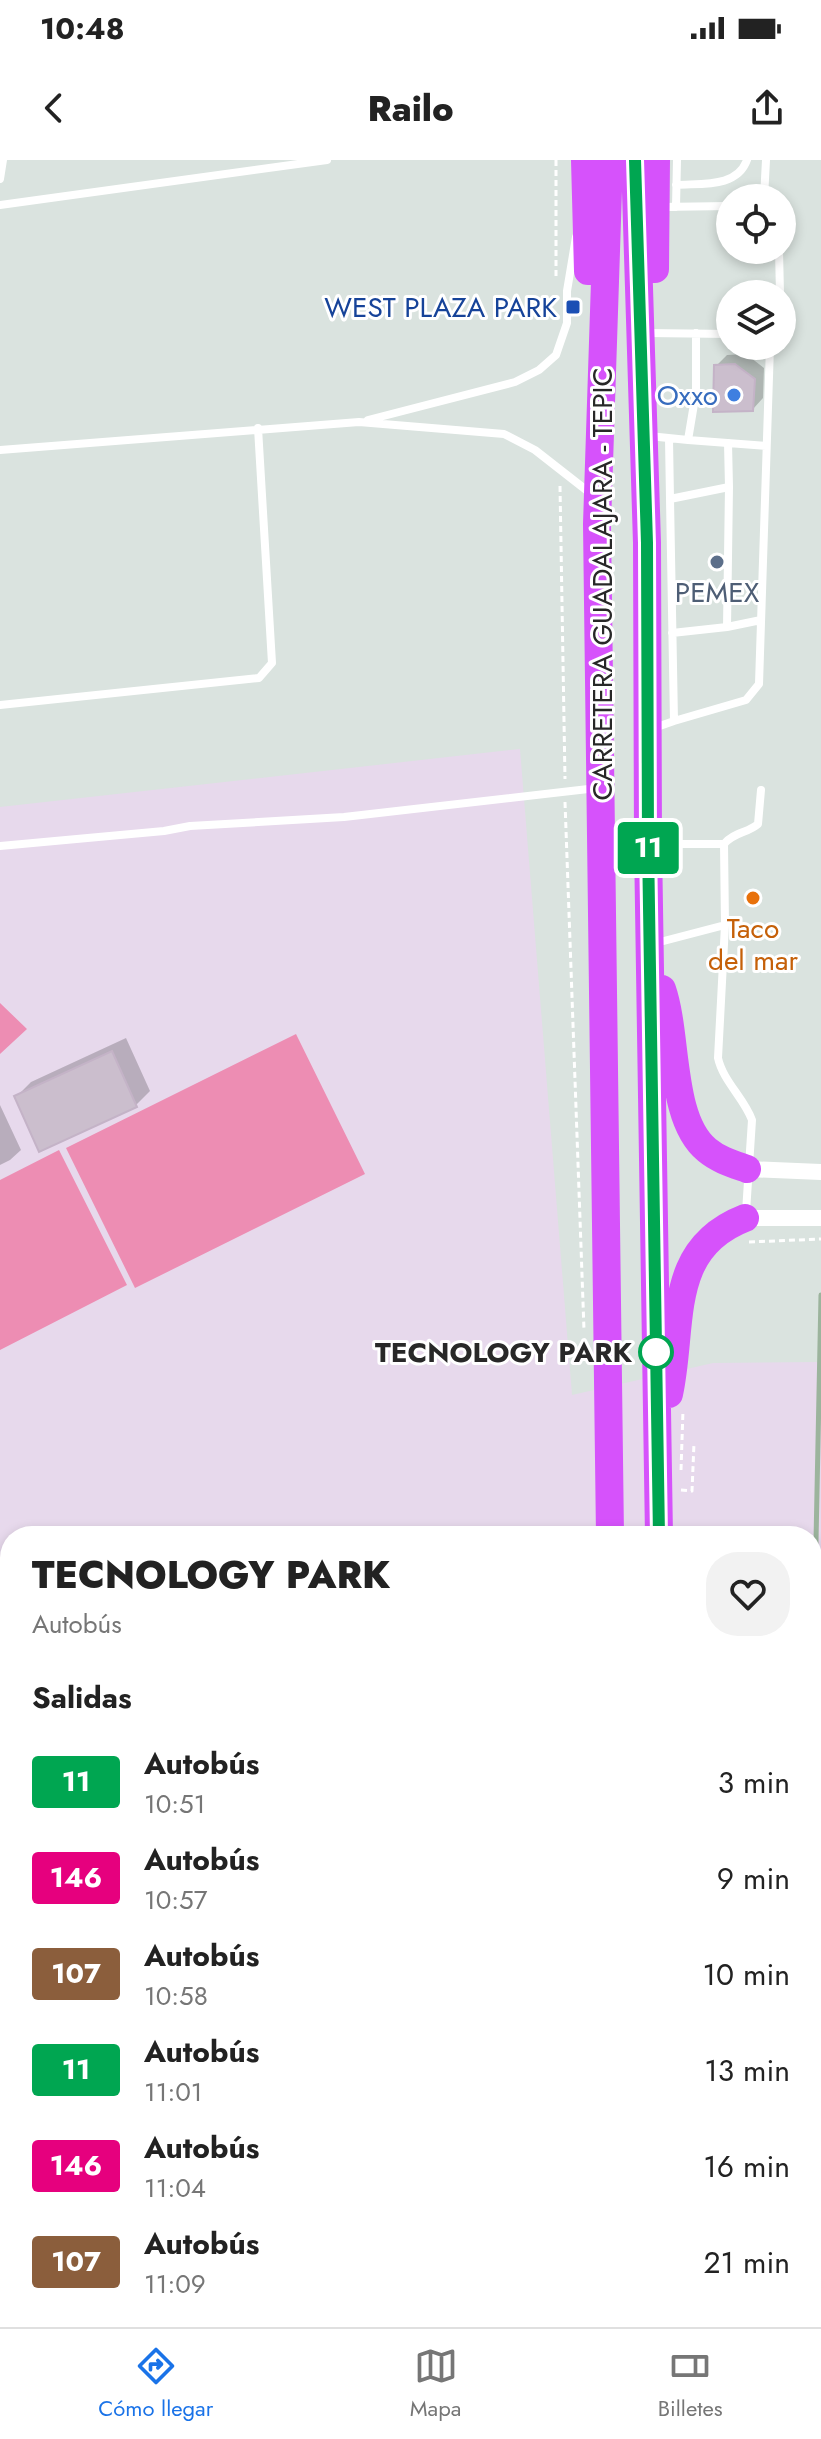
<!DOCTYPE html>
<html lang="es">
<meta charset="utf-8">
<style>
:root{--surface:#fff;--page:#f2f2f2;--text:#222;--muted:#767676;--line:#e0e0e0;--accent:#1a73e8}
body{margin:0;font-family:Jost,sans-serif;background:var(--page);color:var(--text);height:100vh;display:flex;flex-direction:column;font-size:30px;white-space:nowrap}
*{box-sizing:border-box;margin:0}
p{font-size:26px;color:var(--muted)}
.icon{flex:none;width:44px;height:44px;fill:none;stroke:currentColor;stroke-width:2;stroke-linecap:round;stroke-linejoin:round}
.map{position:relative;flex:1;overflow:hidden}
.side{position:absolute;left:0px;top:1366px;width:822px;height:802px;display:flex;flex-direction:column;background:var(--surface);border-radius:32px 32px 0 0;box-shadow:0 4px 12px #0003}
.side>*{flex:none}
.badge{padding:0 16px;border-radius:6px;font-size:28px;line-height:52px}
.tools{position:absolute;left:716px;top:24px;display:grid;gap:16px}
.tools a{display:grid;place-items:center;width:80px;height:80px;border-radius:50%;background:var(--surface);box-shadow:0 4px 12px #0003;font-size:40px}
.map>.badge{position:absolute;translate:-50% -50%;box-shadow:0 0 0 4px #fff}
h2{padding:0 32px;font-size:30px;line-height:72px}
.round{display:grid;place-items:center;flex:none;width:84px;height:84px;border-radius:32px;background:var(--page)}
.overview{display:flex;align-items:center;justify-content:space-between;height:136px;padding:0 32px}
h1{font-size:38px;font-weight:800;line-height:60px}
ul{padding:0;list-style:none}
li{display:flex;align-items:center;gap:24px;height:96px;padding:0 32px}
li div{flex:1}
li b{display:block;font-size:30px}
li em{font-style:normal}
li .badge{min-width:88px;font-weight:700;text-align:center}
.status{display:flex;justify-content:space-between;align-items:center;height:56px;padding:0 40px;background:var(--surface);direction:ltr}
.status svg{height:22px;fill:currentColor}
header{display:flex;justify-content:space-between;align-items:center;height:104px;padding:0 32px;background:var(--surface);font-size:36px;font-weight:800}
.menu{display:flex;justify-content:space-around;align-items:center;height:112px;border-top:2px solid var(--line);background:var(--surface);font-size:22px;color:var(--muted)}
.menu a{display:grid;justify-items:center;gap:4px}
.menu .current{color:var(--accent)}
.map>svg:first-child{display:block}
</style>
<div class="status"><b>10:48</b><svg viewBox="0 0 49 12"><path d="M0 12V9h3v3zM5 12V6h3v6zM10 12V3h3v9zM15 12V0h3v12zM26 1h20v11H26zM47 4h2v5h-2z"/></svg></div>
<header><svg class="icon" aria-label="back" viewBox="0 0 24 24"><path d="M15 5l-7 7 7 7"/></svg>Railo<svg class="icon" aria-label="share" viewBox="0 0 24 24"><path d="M12 15V3M7 8l5-5 5 5M5 13v7h14v-7"/></svg></header>
<div class="map">
<svg width="821" height="2167" viewBox="0 0 821 2167">
<rect width="100%" height="100%" fill="#e7d9ec"/>
<!-- industrial -->
<path fill="#dae3df" fill-rule="evenodd" d="M0 0H821V1202L713 1203 572 1235 520 589 0 647ZM730 38H782V90H730ZM730 134H782V186H730Z"/>
<!-- pitch -->
<path fill="#ed8db3" d="M0 843 27 869 0 894Z
M296 874 365 1014 135 1128 66 988Z
M59 990 127 1125 0 1190V1020Z"/>
<!-- shadow -->
<path fill="#0003" d="M746 194 764 208 763 238 753 249 716 206 727 195Z
M126 878 150 931 136 945 16 937 31 922Z
M0 945 21 990 10 1000 0 1005Z"/>
<!-- building -->
<path fill="#cbbecd" stroke="#c4b3c7" stroke-width="2" d="M735 204 755 219 753 251 713 252 714 205Z
M112 891 137 947 39 992 14 936Z"/>
<g fill="none" stroke-linecap="round" stroke-linejoin="round">
<!-- path -->
<path stroke="#fff" stroke-width="3" stroke-dasharray="6 4" stroke-linecap="butt" d="M556 116V0
M560 326 565 619
M565 642 584 1170
M749 1082 821 1079
M681 1310 683 1250
M681 1330 692 1331 694 1283"/>
<!-- service -->
<path stroke="#fff" stroke-width="8" d="M0 19 3 0
M676 25C702 23 737 28 747 0
M764 38 766 0
M0 45 327 0
M659 47 730 46
M676 47 677 0
M779 90 780 134
M647 173 730 174
M696 173V232L688 280 766 286
M368 260 515 222 539 210 556 195 567 163V131L576 77
M649 276 688 280
M669 279 670 339
M0 290 359 262 504 274 535 290 590 333
M727 467 761 460
M672 473 727 467 729 327
M0 545 259 518 272 503 258 268
M674 561 746 540 759 524 770 186
M654 568 674 561 670 339 729 327 728 283
M652 684H724L725 765 718 898C723 921 744 938 752 960L746 1052
M724 684C734 672 748 673 758 664L761 630
M0 686 164 671 190 666 344 657 597 628
M656 783 725 765
M549 2158 554 2167
M52 2167 53 2158
M473 2167 494 2158"/>
<!-- minor -->
<path stroke="#fff" stroke-width="16" d="M747 1009 821 1012
M745 1058H821"/>
<!-- trunk -->
<path stroke="#d652fb" stroke-width="28" d="M585 0 588 111
M609 0 597 364 610 1376
M635 0 647 383 648 684 659 1376
M655 109 656 0
M662 829C678 875 669 959 707 990 719 1000 733 1004 747 1009
M669 1234C684 1165 665 1089 745 1058
M618 2158 619 2167
M668 2158V2167"/>
<!-- rail -->
<path stroke="#9cb49d" stroke-width="5" d="M812 1578 821 1135
M812 1930 816 2022 814 2167
M801 2167V2158"/>
</g>
<g fill="none" stroke-linecap="round" stroke-linejoin="round">
<defs>
<path id="line" d="M635 0 647 383 648 684 659 1376"/>
</defs>
<!-- line casing -->
<use href="#line" stroke="#fff" stroke-width="18"/>
<!-- line -->
<use href="#line" stroke="#00a651" stroke-width="12"/>
</g>
<!-- markers -->
<rect fill="#1a4fb4" stroke="#fff" stroke-width="3" x="565" y="139" width="16" height="16" rx="4"/>
<circle fill="#3f7fe0" stroke="#fff" stroke-width="3" cx="734" cy="235" r="8"/>
<circle fill="#5c6f8a" stroke="#fff" stroke-width="3" cx="717" cy="402" r="8"/>
<circle fill="#e8710a" stroke="#fff" stroke-width="3" cx="753" cy="738" r="8"/>
<circle fill="#fff" stroke="#00a651" stroke-width="4" cx="656" cy="1192" r="16"/>
<g text-anchor="middle" dominant-baseline="central" stroke-width="6" stroke-linejoin="round" paint-order="stroke">
<!-- transit labels -->
<g font-size="28" fill="#164399" stroke="#fff" text-anchor="end">
<text x="557" y="147">WEST PLAZA PARK</text>
</g>
<!-- shop labels -->
<g font-size="28" fill="#366cbe" stroke="#fff" text-anchor="end">
<text x="718" y="235">Oxxo</text>
</g>
<!-- street labels -->
<g font-size="28" fill="#282828" stroke="#fff">
<text transform="translate(602 424) rotate(-90)">CARRETERA GUADALAJARA - TEPIC</text>
</g>
<!-- service labels -->
<g font-size="28" fill="#4e5e75" stroke="#fff">
<text x="717" y="432">PEMEX</text>
</g>
<!-- food labels -->
<g font-size="28" fill="#c56008" stroke="#fff">
<text x="753" y="768">Taco<tspan x="753" dy="32">del mar</tspan></text>
</g>
<!-- stop labels -->
<g font-size="28" font-weight="bold" fill="#282828" stroke="#fff" text-anchor="end">
<text x="632" y="1192">TECNOLOGY PARK</text>
</g>
</g>
</svg>
<div class="tools">
<a><svg class="icon" aria-label="locate" viewBox="0 0 24 24"><circle cx="12" cy="12" r="6"/><path d="M12 2v4M12 18v4M2 12h4M18 12h4"/></svg></a>
<a><svg class="icon" aria-label="layers" viewBox="0 0 24 24"><path d="M12 4l9 5-9 5-9-5zM3 14l9 5 9-5"/></svg></a>
</div>
<b class="badge" style="left:648px;top:688px;background:#00a651;color:#fff">11</b>
<section class="side">
<div class="overview"><div><h1>TECNOLOGY PARK</h1><p>Autobús</p></div><a class="round"><svg class="icon" aria-label="heart" viewBox="0 0 24 24"><path d="M12 20l-8-8c-3-5 5-10 8-4 3-6 11-1 8 4z"/></svg></a></div>
<h2>Salidas</h2>
<ul>
<li><span class="badge" style="background:#00a651;color:#fff">11</span><div><b>Autobús</b><p>10:51</p></div><em>3 min</em></li>
<li><span class="badge" style="background:#e6007e;color:#fff">146</span><div><b>Autobús</b><p>10:57</p></div><em>9 min</em></li>
<li><span class="badge" style="background:#8b5e3c;color:#fff">107</span><div><b>Autobús</b><p>10:58</p></div><em>10 min</em></li>
<li><span class="badge" style="background:#00a651;color:#fff">11</span><div><b>Autobús</b><p>11:01</p></div><em>13 min</em></li>
<li><span class="badge" style="background:#e6007e;color:#fff">146</span><div><b>Autobús</b><p>11:04</p></div><em>16 min</em></li>
<li><span class="badge" style="background:#8b5e3c;color:#fff">107</span><div><b>Autobús</b><p>11:09</p></div><em>21 min</em></li>
</ul>
</section>
</div>
<nav class="menu">
<a class="current"><svg class="icon" aria-label="directions" viewBox="0 0 24 24"><path d="M12 3l9 9-9 9-9-9zM9 14v-3h6M13 9l2 2-2 2"/></svg>Cómo llegar</a>
<a><svg class="icon" aria-label="map" viewBox="0 0 24 24"><path d="M3 6l6-2 6 2 6-2v14l-6 2-6-2-6 2zM9 4v14M15 6v14"/></svg>Mapa</a>
<a><svg class="icon" aria-label="tickets" viewBox="0 0 24 24"><path d="M3 7h18v10H3zM15 7v10"/></svg>Billetes</a>
</nav>
